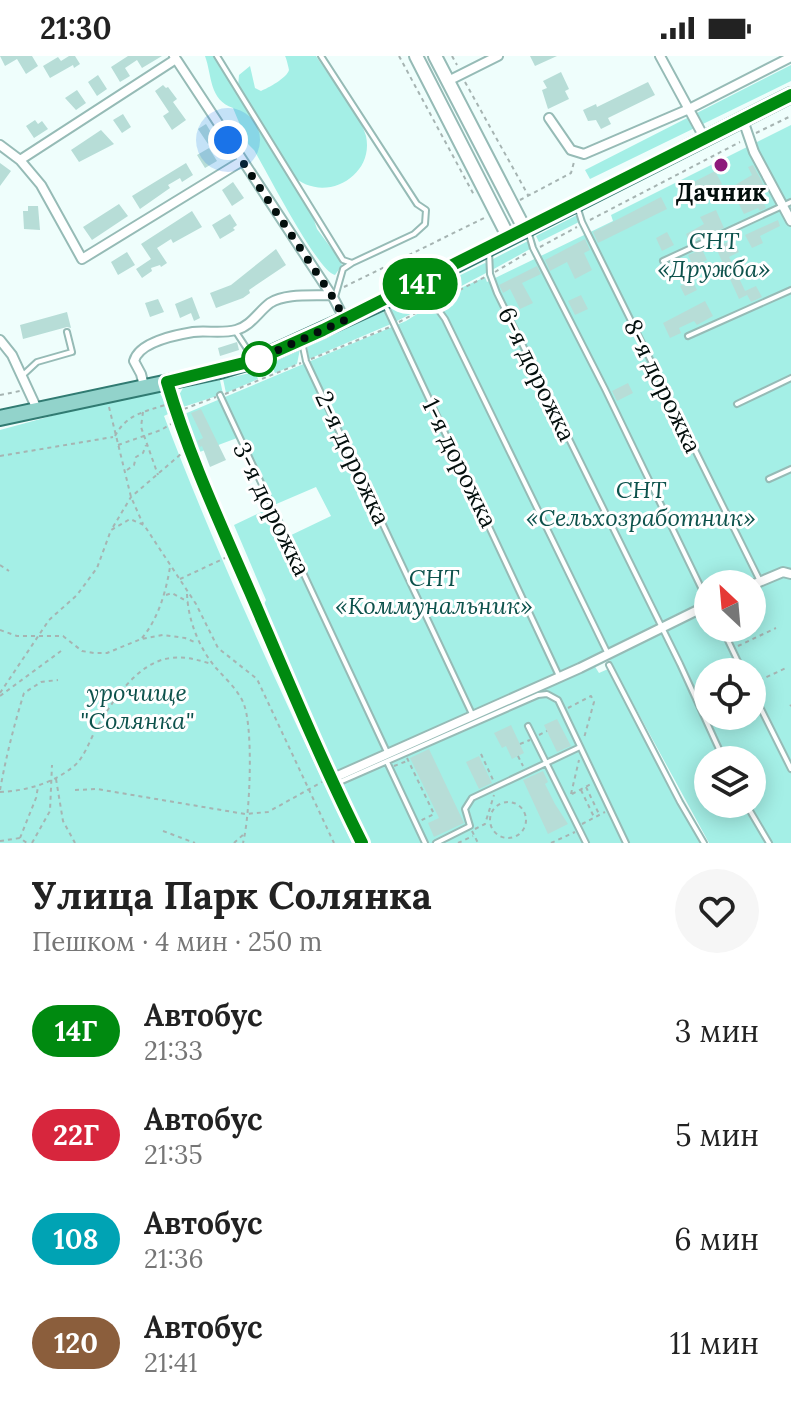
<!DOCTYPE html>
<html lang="ru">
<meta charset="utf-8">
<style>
:root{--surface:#fff;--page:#f6f6f6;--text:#222;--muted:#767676}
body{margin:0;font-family:Lora,serif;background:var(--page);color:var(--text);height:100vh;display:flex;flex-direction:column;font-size:30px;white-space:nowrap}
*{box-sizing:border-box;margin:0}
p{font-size:26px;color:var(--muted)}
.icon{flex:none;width:44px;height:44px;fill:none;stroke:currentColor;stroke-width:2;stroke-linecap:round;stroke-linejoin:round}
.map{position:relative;height:787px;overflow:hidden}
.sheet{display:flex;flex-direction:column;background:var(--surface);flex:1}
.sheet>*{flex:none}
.badge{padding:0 16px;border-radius:26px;font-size:28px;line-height:52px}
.needle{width:52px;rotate:334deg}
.buttons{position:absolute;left:694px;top:514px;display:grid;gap:16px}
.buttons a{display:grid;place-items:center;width:72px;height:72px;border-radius:50%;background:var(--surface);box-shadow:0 4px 20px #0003;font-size:40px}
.you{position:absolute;width:40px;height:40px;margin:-20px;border:6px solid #fff;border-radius:50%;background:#1a73e8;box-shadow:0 0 0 12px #1a73e833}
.map>.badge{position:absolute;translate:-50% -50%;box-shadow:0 0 0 4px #fff}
.round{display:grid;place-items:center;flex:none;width:84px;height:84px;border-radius:42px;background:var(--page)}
.overview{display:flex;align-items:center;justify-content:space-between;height:136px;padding:0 32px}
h1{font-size:38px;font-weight:800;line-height:60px}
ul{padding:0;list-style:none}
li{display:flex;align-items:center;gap:24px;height:104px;padding:0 32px}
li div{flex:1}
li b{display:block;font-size:30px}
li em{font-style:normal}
li .badge{min-width:88px;font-weight:700;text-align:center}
.status{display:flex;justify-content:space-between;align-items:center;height:56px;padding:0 40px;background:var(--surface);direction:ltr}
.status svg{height:22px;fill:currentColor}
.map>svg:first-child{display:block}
</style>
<div class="status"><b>21:30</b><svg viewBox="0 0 49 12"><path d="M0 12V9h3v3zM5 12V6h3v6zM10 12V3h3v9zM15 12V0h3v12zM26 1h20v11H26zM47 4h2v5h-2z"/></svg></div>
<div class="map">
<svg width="791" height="787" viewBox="0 0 791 787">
<rect width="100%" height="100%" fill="#effefc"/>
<!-- green -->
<path fill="#a4efe6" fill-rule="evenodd" d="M205 0H214L313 161 317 173 340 204 342 209 335 219C318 216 267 116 254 94L248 88 233 52C209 44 212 19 205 0Z
M285 0H316C328 19 361 60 366 80 375 121 322 150 291 118L238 31 239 19 250 10 255 32 261 35C268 32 287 22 289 14 289 13 286 1 285 0Z
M791 9V25L590 123 585 114Z
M791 69V787H709L606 598 336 720 263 550 266 544 234 469 270 452 285 482 331 460 316 431 274 449 237 382 197 397 182 359 406 265 450 237 485 221 487 226 613 165 611 159ZM708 528H752V572H708ZM708 616H752V660H708ZM708 704H752V748H708Z
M577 159 579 166 539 186 536 180Z
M528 185 530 193 492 214 493 203Z
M485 207 487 208 486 217 435 244 430 237V234Z
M423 237 432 247 395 266 390 253Z
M383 256 386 257 391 268 309 303 307 290Z
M300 293 297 308 275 317 271 308Z
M255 316 258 323 226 337 223 323Z
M220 324 223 338 180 352 179 339 183 332Z
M157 336 160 337 170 357 164 360C219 505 286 647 352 787H0V374L110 344Z
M594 609 599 617 608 613 668 725 669 733 702 787H367L349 751 351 746 343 728 350 725 346 717Z"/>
<!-- building -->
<path fill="#b7ddd7" d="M0 0H32L38 10 26 18 17 3 5 10Z
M69 0H75L80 8 74 12 73 9 50 22 43 10 58 1 61 5Z
M128 0H162L142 12 137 4 125 12 130 20 120 26 111 11Z
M530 0H557L535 10Z
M561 16 569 33 565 35 569 43 548 53 542 34 547 32 543 25Z
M98 19 107 33 97 40 88 26Z
M648 26 655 39 608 62 611 68 601 73 596 64 588 65 583 54 596 48 597 51Z
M163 29 166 32 168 31 177 43 173 46 186 64 172 74 163 60 169 56 155 35Z
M77 34 86 47 76 54 65 42Z
M123 58 131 71 122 77 113 64Z
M35 64 38 68 42 65 48 73 34 82 26 70Z
M206 68 215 83 208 88 198 73Z
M101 74 114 88 79 106 71 94Z
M209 92 217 105 205 112 197 99Z
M0 107 11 115 0 130Z
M186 107 193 119 182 126 180 122 168 129 170 132 140 153 132 140Z
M753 109 766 133 759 137 766 152 760 155 758 152 744 158 735 141 724 146 720 138 752 119 748 111Z
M715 115 722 128 688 146 682 132Z
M233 126 244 142 232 150 222 134Z
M661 141 667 153 598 187 593 176Z
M119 148 128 160 92 184 83 171Z
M28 150H38L40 174 24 173 23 155H28Z
M716 154 724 172 690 187 686 178 704 168 700 161Z
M192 155 202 171 173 187 171 183 157 192 167 207 161 211 160 209 151 212 152 215 142 222 136 213 151 203 141 188Z
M230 158 237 169 233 172 235 174 220 183 212 169Z
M778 164 780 170 760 180 763 187 752 192 745 179Z
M667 176 674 189 662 195 656 182Z
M585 183 590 194 584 197 592 214 575 223 567 206 550 215 545 204Z
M733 183 739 196 729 201 747 239 739 243 716 192Z
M276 193 286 209 249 234 250 237 243 242 216 252 210 237 231 229Z
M702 193 707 204 693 210 688 199Z
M127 196 135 209 118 219 111 206Z
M537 210 541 218 522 227 533 247 520 253 510 233 503 237 499 229Z
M692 224 697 234 685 240 680 230Z
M756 230 762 241 751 246 745 235Z
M581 239 588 253 575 259 568 245Z
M192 241 200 262 194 265 191 257 180 262 175 248Z
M158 243 164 256 150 261 145 247Z
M705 245 713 260 697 269 694 265 679 272 681 277 670 282 663 267Z
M67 256 71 272 67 271 23 283 20 269Z
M237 286 239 294 220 300 218 292Z
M628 327 633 337 617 345 612 335Z
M201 353 226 404 210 411 202 390 200 391 197 385 203 382 191 357Z
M557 663 571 690 557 696 544 669Z
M511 669 524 697 512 703 506 690 502 692 494 677Z
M429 693 464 767 434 781 428 767 439 762 410 702Z
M479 700 492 727 479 733 466 706Z
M543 715 548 726 545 728 555 748 568 768 548 778 523 724Z"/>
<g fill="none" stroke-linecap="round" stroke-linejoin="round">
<defs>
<path id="lane" d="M217 0 343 204 352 207 414 178 425 168 426 154 417 148 321 0
M577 150 582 166 760 525
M528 175 533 192 605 333 708 546
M489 195 490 218 497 237 680 608 724 704
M663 205 791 146
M421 230 445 263 608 598
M335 241 343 213 352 207
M385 249 559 620
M236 276 253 302
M688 280 791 234
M302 286 306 305 472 658
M23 319 37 306 72 296 67 276
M220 339 387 696
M737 348 791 322
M769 423 791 413
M722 572 743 616
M609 609 680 746 704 787
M752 635 791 713
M528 670 586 787
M387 706 425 787
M335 728 538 639 547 638 558 644 626 787
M746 748 769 787
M436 787 470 770 465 753 472 742 580 691"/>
<path id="street" d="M174 0 334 243 345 264
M660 0 705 83
M448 25 498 0
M549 62 571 94 584 98 689 53 791 1
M743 64 754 96 791 165
M0 89 20 104 176 3
M20 104 41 129 82 203 242 105
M0 284 12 299 37 353
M167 326 189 394 206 434 331 723 362 787
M144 330 141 318 134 305C139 286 175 279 193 276 207 274 220 278 236 274 251 270 258 256 270 247 286 237 312 240 331 239
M752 529 783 516 791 518
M331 723 580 612 708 549"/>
<path id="secondary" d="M416 0 509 182
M435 0 525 174"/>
<path id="primary" d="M0 362 220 315 256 304 383 246 791 39"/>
</defs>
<!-- lane casing -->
<use href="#lane" stroke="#96bbb6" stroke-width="8"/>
<!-- street casing -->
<use href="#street" stroke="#96bbb6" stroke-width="12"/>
<!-- secondary casing -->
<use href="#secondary" stroke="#96bbb6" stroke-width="16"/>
<!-- primary casing -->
<use href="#primary" stroke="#317b72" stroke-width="18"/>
<!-- path -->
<path stroke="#a6b4b2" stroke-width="2" stroke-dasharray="4 4" stroke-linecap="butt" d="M399 0 474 139
M452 0 457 9
M465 26 528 139
M756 77 791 60
M520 144 571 117 574 106
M590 164 740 86
M540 191 577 171
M495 216 527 197
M344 231 486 161
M438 245 485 221
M399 266 429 250
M311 303 390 271
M225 338 301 307
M0 339 20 335
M109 351 131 441 143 468
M184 353 216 341
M143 356 141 371 158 419
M115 380C126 359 143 356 165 349
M118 389 161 374 171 368
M0 400 113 381
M127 414 134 409 136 401 143 397 146 389
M113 471 131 441 181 398
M0 509 9 515
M180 523 225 502
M187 538C188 564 199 592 216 612 225 622 237 633 243 646 254 670 250 760 243 787
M166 539 172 537 188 546
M0 574 17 580H63L82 595 94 597H107L141 583 163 579 185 582 197 587
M142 582C158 563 166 536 170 511
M738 590 776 572
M752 628 788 611
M0 637 49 564 77 539 97 512 111 474 130 463 144 469 196 548 218 592 257 623 334 787
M0 640 61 595
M790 650 791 649
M568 652 591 640 594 646 584 682
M539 679 547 675
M520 688 530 684
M481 698 494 726
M518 700 523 710
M407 702 434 758 420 765
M394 710 407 705
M56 723 63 765 75 787
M586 731 599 758
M0 734C6 701 14 669 24 637L41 626 58 624
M75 734 97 733 245 758 268 756 322 726
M581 734 594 761
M0 736C26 735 54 727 74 710 84 702 90 684 96 673 112 646 136 607 170 602 185 600 198 604 212 608
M571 738 579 704
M572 738 591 728
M490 764a18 18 0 1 1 36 0a18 18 0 1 1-36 0Z
M582 768 605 756
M475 773 485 768 494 739
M163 775 195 787
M472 775 478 787
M20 782 36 742 38 731
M0 785 20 782 27 787
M32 787 50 755 52 709
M234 787 245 777
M458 787 473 780
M551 787 575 776"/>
<!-- lane -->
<use href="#lane" stroke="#fff" stroke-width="4"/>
<!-- street -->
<use href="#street" stroke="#fff" stroke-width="8"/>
<!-- secondary -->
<use href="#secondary" stroke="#fff" stroke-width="12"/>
<!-- primary -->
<use href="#primary" stroke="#92d3cb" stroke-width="14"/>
</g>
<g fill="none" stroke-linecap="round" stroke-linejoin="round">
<defs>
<path id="line" d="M362 787C321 705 286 620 250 536 220 467 188 398 167 326L256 304 323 274 791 39"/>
</defs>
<!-- line casing -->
<use href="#line" stroke="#fff" stroke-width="18"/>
<!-- line -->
<use href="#line" stroke="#008a10" stroke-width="12"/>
<!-- walk -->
<path stroke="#030f0d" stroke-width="8" stroke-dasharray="0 14.4" d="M228 84 334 243 345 264 256 304 259 303"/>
</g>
<!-- markers -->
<circle fill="#8e1a7b" stroke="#fff" stroke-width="3" cx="721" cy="109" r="8"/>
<circle fill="#fff" stroke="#008a10" stroke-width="4" cx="259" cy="303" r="16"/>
<g text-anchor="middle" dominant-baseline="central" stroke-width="6" stroke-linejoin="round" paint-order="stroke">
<!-- poi labels -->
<g font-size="24" font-weight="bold" fill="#030f0d" stroke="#fff">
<text x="721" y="136">Дачник</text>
</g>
<!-- park labels -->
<g font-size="24" font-style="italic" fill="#0d524c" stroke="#fff">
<text x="714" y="184">СНТ<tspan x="714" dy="28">«Дружба»</tspan></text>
<text x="641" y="433">СНТ<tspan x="641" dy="28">«Сельхозработник»</tspan></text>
<text x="434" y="521">СНТ<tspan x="434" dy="28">«Коммунальник»</tspan></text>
<text x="137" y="636">урочище<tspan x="137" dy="28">"Солянка"</tspan></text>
</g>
<!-- street labels -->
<g font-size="24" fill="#030f0d" stroke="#fff">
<text transform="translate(537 318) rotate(64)">6-я дорожка</text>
<text transform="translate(663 330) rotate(64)">8-я дорожка</text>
<text transform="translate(353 402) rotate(65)">2-я дорожка</text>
<text transform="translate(460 407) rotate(64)">1-я дорожка</text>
<text transform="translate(272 453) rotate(64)">3-я дорожка</text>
</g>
</g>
</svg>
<div class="buttons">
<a><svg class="needle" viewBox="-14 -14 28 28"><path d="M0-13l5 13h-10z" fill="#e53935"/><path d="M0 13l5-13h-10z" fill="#767676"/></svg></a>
<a><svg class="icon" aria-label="locate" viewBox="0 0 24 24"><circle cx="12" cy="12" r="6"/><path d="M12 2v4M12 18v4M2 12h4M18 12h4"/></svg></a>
<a><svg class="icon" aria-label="layers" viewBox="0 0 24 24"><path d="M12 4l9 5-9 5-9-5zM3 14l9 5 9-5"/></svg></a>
</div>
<div class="you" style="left:228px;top:84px"></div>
<b class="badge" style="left:420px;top:228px;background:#008a10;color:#fff">14Г</b>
</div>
<section class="sheet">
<div class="overview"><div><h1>Улица Парк Солянка</h1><p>Пешком · 4 мин · 250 m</p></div><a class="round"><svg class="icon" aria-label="heart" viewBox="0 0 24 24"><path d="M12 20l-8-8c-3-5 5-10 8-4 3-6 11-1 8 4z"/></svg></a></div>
<ul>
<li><span class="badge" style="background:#008a10;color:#fff">14Г</span><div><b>Автобус</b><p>21:33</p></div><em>3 мин</em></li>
<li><span class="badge" style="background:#d7263d;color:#fff">22Г</span><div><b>Автобус</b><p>21:35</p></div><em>5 мин</em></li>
<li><span class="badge" style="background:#00a3b4;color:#fff">108</span><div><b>Автобус</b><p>21:36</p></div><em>6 мин</em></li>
<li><span class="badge" style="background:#8b5e3c;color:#fff">120</span><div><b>Автобус</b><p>21:41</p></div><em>11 мин</em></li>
</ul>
</section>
